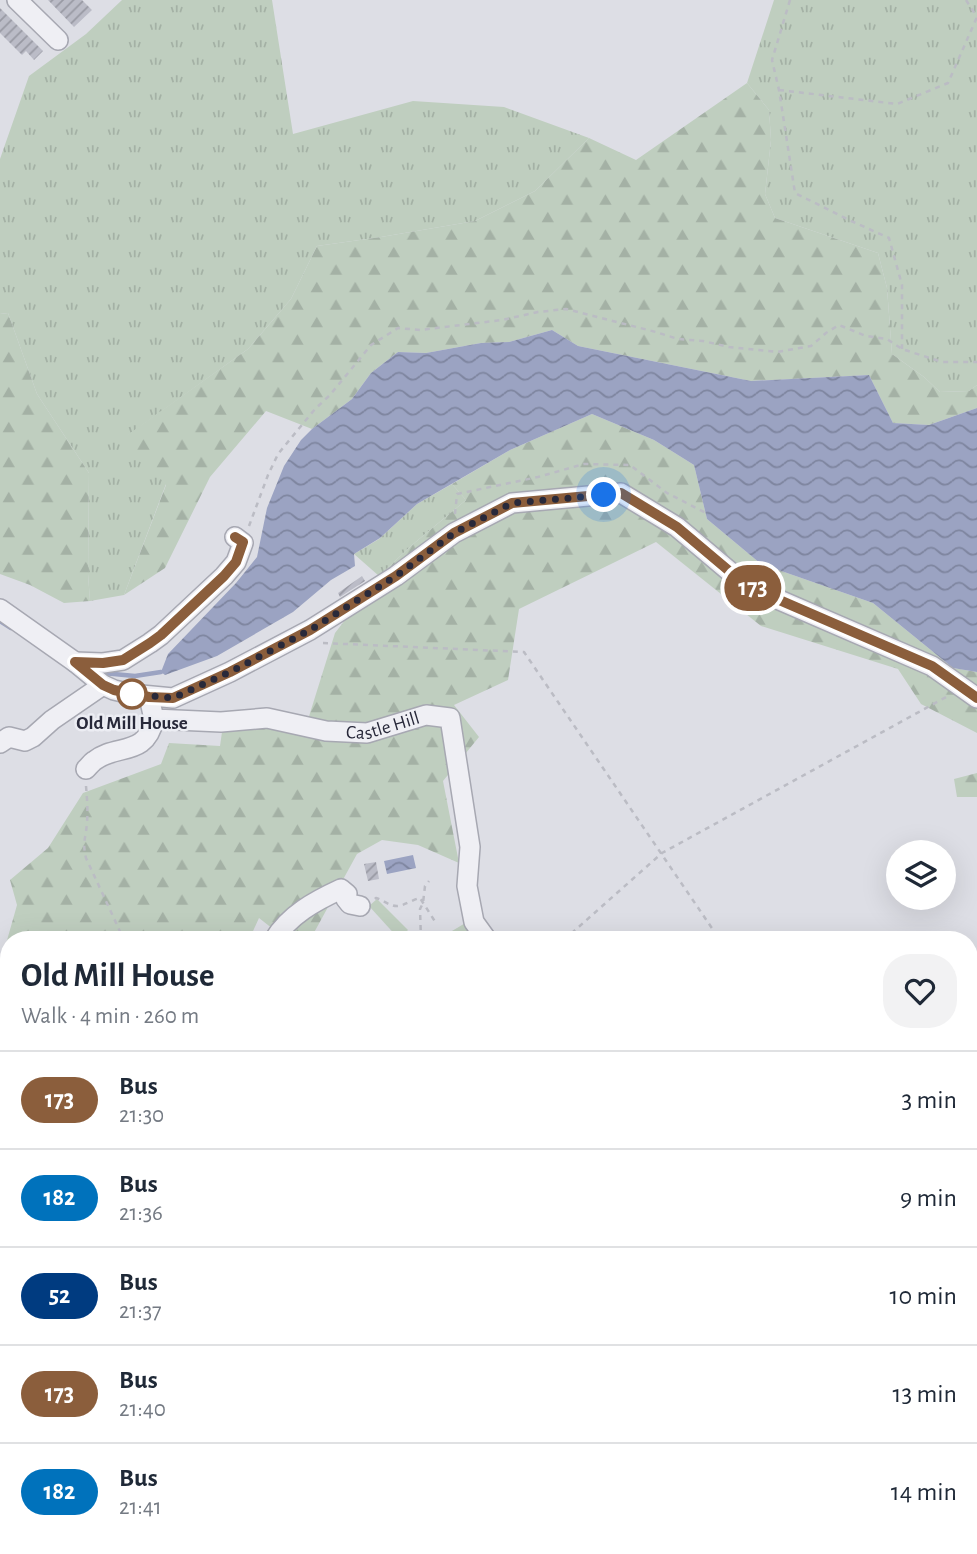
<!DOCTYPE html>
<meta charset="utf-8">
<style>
:root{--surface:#fff;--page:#f2f2f3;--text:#1f2937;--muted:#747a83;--line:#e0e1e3}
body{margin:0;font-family:"Alegreya Sans",sans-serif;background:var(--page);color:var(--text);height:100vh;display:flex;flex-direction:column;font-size:26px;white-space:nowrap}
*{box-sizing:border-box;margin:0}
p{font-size:23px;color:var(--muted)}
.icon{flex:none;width:38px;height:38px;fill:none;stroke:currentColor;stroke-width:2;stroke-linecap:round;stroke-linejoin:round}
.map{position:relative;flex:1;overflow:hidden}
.side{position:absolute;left:0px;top:931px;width:978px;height:623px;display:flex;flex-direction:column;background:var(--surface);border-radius:28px 28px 0 0;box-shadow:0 7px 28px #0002}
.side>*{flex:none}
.badge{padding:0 14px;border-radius:23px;font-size:24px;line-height:46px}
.controls{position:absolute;left:886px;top:840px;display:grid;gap:14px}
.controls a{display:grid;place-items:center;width:70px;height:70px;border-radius:50%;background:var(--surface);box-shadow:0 7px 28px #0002;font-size:35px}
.you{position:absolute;width:35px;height:35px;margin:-18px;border:5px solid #fff;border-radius:50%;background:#1a73e8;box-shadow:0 0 0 10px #1a73e833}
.map>.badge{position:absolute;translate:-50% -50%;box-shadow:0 0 0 4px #fff}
.round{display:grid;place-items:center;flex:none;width:74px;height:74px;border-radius:28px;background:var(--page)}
.summary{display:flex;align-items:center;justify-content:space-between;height:119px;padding:0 21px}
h1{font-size:33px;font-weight:700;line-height:52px}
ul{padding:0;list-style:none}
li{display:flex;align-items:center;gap:21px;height:98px;padding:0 21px;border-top:2px solid var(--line)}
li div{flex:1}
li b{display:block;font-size:26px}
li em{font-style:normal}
li .badge{min-width:77px;font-weight:700;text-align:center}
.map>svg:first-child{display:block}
</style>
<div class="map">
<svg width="977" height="1554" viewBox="0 0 977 1554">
<defs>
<pattern id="grass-tufts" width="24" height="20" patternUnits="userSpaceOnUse" patternTransform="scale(1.75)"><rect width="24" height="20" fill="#bfcebf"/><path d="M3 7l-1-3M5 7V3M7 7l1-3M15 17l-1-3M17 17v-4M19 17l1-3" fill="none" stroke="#a4b1a5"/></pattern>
<pattern id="forest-firs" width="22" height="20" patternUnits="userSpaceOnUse" patternTransform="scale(1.75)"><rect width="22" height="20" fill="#bfcebf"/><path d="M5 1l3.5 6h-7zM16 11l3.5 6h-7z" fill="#a4b1a5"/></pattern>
<pattern id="water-waves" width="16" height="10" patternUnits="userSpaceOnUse" patternTransform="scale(1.75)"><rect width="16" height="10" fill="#9ba3c2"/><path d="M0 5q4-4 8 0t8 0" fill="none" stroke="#7e859f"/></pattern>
<pattern id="building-hatch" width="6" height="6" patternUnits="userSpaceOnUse" patternTransform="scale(1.75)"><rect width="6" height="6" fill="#bbbcc7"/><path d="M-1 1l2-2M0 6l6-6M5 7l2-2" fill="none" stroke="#9899a3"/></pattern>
</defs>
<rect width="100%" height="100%" fill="#dddee5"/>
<!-- grass -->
<path fill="url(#grass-tufts)" d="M122 0H272L293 134 413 101 504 107 589 138 535 191 475 221 381 237 317 246 291 299 248 349 127 436 166 484 124 595 90 601 88 574 89 473 37 394 8 313 0 314V159L29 76 86 34Z
M774 0H977V385L969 391 940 392 924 377 892 354 887 288 878 253 775 218 765 194 771 140 769 110 747 83Z
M452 484 466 500 412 545 379 576 354 554 379 539 417 504Z"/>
<!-- forest -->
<path fill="url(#forest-firs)" d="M747 83 769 110 771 140 765 194 775 218 878 253 887 288 892 354 924 377 940 392 969 391 977 385V408L929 425 893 423 869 375 751 381 578 346 552 330 509 342 481 343 426 353 398 352 371 373 352 399 312 429 266 411 210 477 165 568 124 595 166 485 126 436 248 349 291 299 317 246 381 237 475 221 535 191 589 138 636 160Z
M8 313 37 394 89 473 88 574 90 601 64 603 30 585 0 574V314Z
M592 414 654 440 694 465 707 519 761 564 873 603 953 668 977 672V733L921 704 898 669 761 626 656 542 519 609 508 680 454 705 479 737 443 781 459 863 418 845 382 840 357 854 310 940H287L259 918 249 940H9V1011H0V965L17 905 10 880 48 848 83 793 161 764 169 743 220 746 223 725 306 726 335 633 379 576 412 545 466 500 452 484 510 450Z
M977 773V797H957L954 779Z
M467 922 484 940H447L452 931Z"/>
<!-- garden -->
<path fill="#bfcebf" d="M377 899 408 930 399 939 369 906Z"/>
<!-- water -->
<path fill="url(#water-waves)" d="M552 330 578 346 751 381 869 375 893 423 929 425 977 408V672L953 668 873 603 761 564 707 519 694 465 654 440 592 414 510 450 417 504 380 538 354 554 355 566 331 580 293 612 217 656 165 675 161 672 168 654 236 583 257 557 267 508 284 466 301 440 312 429 352 399 371 373 398 352 426 353 481 343 509 342Z
M413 855 416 868 387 874 384 861Z"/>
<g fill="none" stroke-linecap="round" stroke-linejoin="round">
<!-- stream -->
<path stroke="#9ba3c2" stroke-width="4.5" d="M0 621 11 628
M103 673 135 676 161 672"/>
</g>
<!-- building -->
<path fill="url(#building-hatch)" d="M48 0H82L92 10 74 27Z
M0 8 43 51 34 60 26 51 22 55 0 33Z
M362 576 365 581 340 597 338 593Z
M376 862 379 879 368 881 364 864Z"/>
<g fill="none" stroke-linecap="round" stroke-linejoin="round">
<defs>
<g id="minor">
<path d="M17 0 58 40"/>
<path d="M0 609 75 662 103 685 114 690 131 694 173 698 230 672 310 630 396 576 454 533 512 503 621 493 677 527 747 586 932 666 977 698"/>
<path d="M75 662 103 663 123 660 150 643 161 635 224 576 236 562 243 543 235 537"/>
<path id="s1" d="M149 697 154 719 221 722 267 718 326 731 367 733 426 715 450 718 470 847 467 886 474 922 487 940"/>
<path d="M0 743 9 737 25 741 33 737 52 720 103 685"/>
<path d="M86 769C89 766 91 763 94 761 116 743 146 758 154 719"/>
<path d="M274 940C289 915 315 901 341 889L347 894 346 899 350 904 360 906"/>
<path d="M222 1554 229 1545"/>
</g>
</defs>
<!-- minor casing -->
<use href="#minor" stroke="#a7a8b2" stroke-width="22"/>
<!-- path -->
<path stroke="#bbbcc4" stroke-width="2.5" stroke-dasharray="5 5" stroke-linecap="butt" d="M790 0 772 60 779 90 795 193 849 220 889 238 902 285V349
M966 0 977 17
M779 90 897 104 948 83 977 17
M455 514 457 494 538 477 584 464 630 465 667 493 706 513
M249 526 268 475 278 454 315 409 330 395 371 345 398 328 420 330 502 320 538 312 566 309 656 332 678 339 703 341 729 347 777 352 811 346 826 333 839 325 866 336 887 339 902 349 942 362H977
M323 643 524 652 720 940
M86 786C87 798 88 810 87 822 86 838 82 842 86 858L124 940
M375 899 376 898C383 900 391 907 398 906 403 906 414 899 420 898L436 923
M421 940 420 909 423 903 425 886 429 881
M564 940 662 853 948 696
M970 1284 977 1293"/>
<!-- minor -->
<use href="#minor" stroke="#efeff4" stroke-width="19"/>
</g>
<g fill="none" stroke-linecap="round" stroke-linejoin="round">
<defs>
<path id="line" d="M235 537 243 542 236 562 224 576 161 635 150 643 123 660 103 663 75 662 103 685 114 690 149 697 173 698 230 672 310 630 396 576 454 533 512 503 621 493 677 527 747 586 932 666 977 698"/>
</defs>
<!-- line casing -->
<use href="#line" stroke="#fff" stroke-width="16"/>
<!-- line -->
<use href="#line" stroke="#8b5e3c" stroke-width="10"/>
<!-- walk -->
<path stroke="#28293a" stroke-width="7" stroke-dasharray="0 12.6" d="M132 694H131L173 698 230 672 310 630 396 576 454 533 512 503 604 495"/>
</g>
<!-- markers -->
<circle fill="#fff" stroke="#8b5e3c" stroke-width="3.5" cx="132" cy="694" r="14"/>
<g text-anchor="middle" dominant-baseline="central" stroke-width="5" stroke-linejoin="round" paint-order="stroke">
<!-- stop labels -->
<g font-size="19" font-weight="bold" fill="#28293a" stroke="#ecedf3">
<text x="132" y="723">Old Mill House</text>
</g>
<!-- street labels -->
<g font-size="19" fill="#28293a" stroke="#ecedf3">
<text stroke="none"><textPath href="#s1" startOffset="254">Castle Hill</textPath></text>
</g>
</g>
</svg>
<div class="controls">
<a><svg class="icon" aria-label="layers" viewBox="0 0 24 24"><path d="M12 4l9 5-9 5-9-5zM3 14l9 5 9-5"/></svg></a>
</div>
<div class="you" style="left:604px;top:495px"></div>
<b class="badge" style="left:753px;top:588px;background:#8b5e3c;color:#fff">173</b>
<section class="side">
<div class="summary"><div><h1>Old Mill House</h1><p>Walk · 4 min · 260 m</p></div><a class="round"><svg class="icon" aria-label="heart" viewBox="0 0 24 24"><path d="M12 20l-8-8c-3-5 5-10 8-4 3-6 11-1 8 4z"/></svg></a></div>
<ul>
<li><span class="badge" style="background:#8b5e3c;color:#fff">173</span><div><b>Bus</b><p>21:30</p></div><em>3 min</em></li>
<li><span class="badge" style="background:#0072bc;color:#fff">182</span><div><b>Bus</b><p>21:36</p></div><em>9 min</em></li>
<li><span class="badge" style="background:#003b80;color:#fff">52</span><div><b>Bus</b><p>21:37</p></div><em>10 min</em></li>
<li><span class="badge" style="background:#8b5e3c;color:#fff">173</span><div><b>Bus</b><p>21:40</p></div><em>13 min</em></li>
<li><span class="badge" style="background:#0072bc;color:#fff">182</span><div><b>Bus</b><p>21:41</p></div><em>14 min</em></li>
</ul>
</section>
</div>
